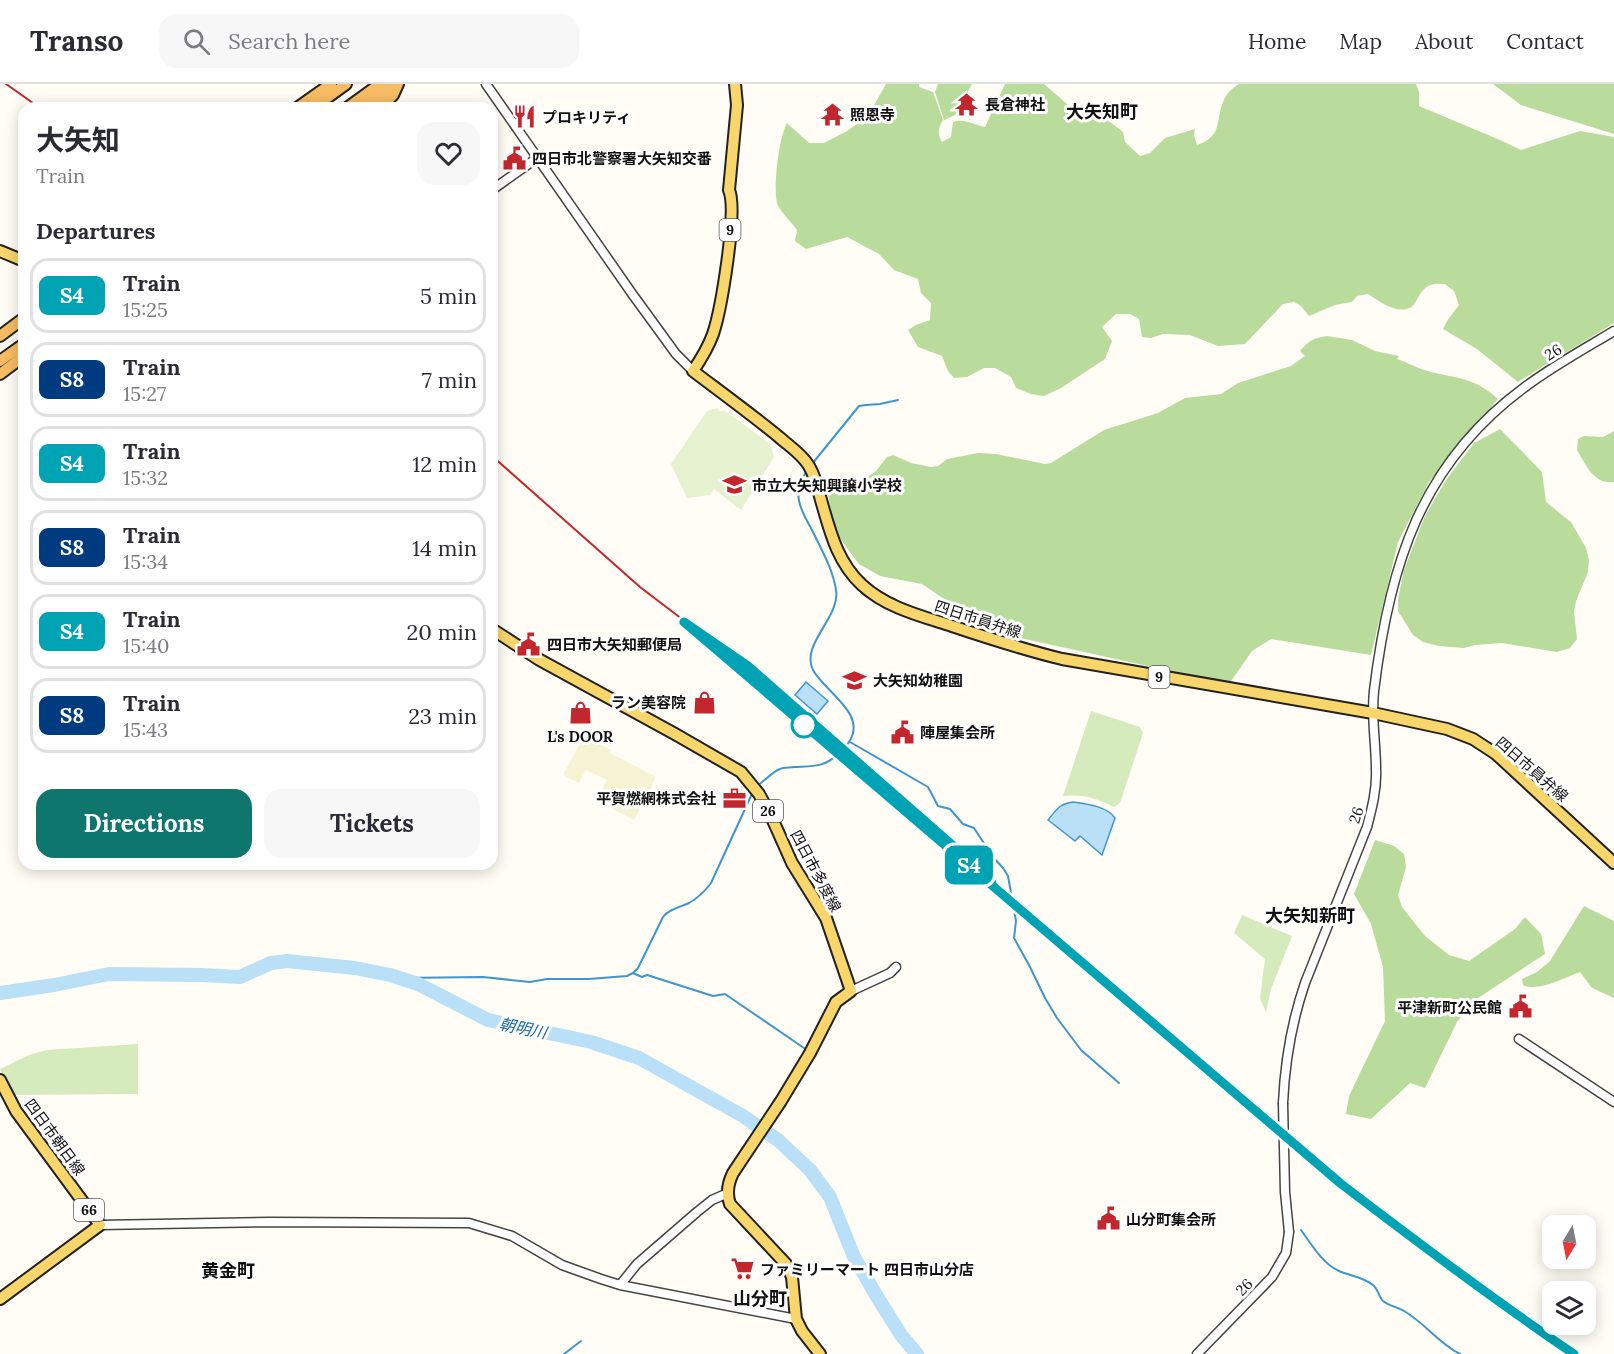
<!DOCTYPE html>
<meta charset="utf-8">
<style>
:root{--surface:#fff;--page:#f7f7f7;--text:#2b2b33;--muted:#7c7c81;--line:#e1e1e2;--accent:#0f766e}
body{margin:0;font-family:Lora,"Noto Sans JP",serif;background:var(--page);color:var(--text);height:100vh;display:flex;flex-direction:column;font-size:22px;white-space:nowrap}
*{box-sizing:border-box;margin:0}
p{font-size:20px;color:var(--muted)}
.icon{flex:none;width:33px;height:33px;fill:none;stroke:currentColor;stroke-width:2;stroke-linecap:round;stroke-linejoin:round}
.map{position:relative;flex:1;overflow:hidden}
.drawer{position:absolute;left:18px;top:18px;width:480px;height:768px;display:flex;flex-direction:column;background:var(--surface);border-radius:18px;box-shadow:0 3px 15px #0003}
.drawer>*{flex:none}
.badge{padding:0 12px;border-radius:9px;font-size:21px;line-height:39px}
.needle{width:39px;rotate:190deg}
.fabs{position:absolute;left:1542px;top:1131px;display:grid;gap:12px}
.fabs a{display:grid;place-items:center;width:54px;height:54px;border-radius:12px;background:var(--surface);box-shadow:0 3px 15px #0003;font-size:30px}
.map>.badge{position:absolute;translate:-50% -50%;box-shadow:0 0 0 3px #fff}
h2{padding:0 18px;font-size:22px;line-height:54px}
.round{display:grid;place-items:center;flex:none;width:63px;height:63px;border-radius:18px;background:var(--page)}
.overview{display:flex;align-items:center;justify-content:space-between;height:102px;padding:0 18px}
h1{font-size:28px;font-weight:700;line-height:45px}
.action{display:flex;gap:12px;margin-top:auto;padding:12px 18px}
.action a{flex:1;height:69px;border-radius:18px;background:var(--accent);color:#fff;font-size:24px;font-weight:700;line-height:69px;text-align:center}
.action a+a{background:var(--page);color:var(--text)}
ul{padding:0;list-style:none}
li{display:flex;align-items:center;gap:18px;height:75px;margin:0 12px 9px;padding:0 6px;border:3px solid var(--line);border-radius:18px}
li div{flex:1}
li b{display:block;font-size:22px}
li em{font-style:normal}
li .badge{min-width:66px;font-weight:700;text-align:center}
header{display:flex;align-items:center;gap:36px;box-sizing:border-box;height:84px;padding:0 30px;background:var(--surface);border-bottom:2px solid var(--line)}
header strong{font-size:28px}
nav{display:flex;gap:33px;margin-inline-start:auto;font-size:21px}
.search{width:420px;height:54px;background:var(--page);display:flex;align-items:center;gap:15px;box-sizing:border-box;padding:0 21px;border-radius:18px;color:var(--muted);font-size:22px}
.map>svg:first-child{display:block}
</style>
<header>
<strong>Transo</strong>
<div class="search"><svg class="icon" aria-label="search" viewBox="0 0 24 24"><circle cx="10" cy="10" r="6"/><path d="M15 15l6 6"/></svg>Search here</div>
<nav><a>Home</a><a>Map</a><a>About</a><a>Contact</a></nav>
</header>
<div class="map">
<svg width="1614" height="1270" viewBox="0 0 1614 1270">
<rect width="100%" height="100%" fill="#fffdf5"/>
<!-- farmland -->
<path fill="#f6f3d4" d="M584 652 611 666 610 669 656 693 634 736 597 717 607 696 586 686 579 699 563 691Z"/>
<!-- green -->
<path fill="#d5ebbd" d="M1091 627 1140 643 1143 649 1120 719 1114 723C1094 714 1086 710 1063 712Z
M1242 831 1292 852 1271 905 1266 928 1260 914 1265 875 1234 849Z
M138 960V1010L11 1011 0 985 29 971 47 966Z"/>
<!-- forest -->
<path fill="#b9dc9c" d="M886 0H919V3L933 8 943 36C938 44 937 50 942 58L951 53 953 38C965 34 973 41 985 43L1005 0H1044L1067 20 1100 32 1110 38 1123 48 1125 58 1140 72 1150 69 1165 54 1195 45 1194 51 1197 61C1223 52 1215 38 1223 18 1226 10 1232 4 1239 0H1416L1419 8V22L1500 56 1521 66 1580 47 1614 53V239L1518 298 1477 265 1443 245 1447 237 1459 221 1454 207 1445 200C1441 200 1435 199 1431 201 1422 204 1419 212 1415 219 1404 235 1380 218 1368 210L1357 212 1352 218 1335 221 1309 232 1301 222 1294 218 1283 220 1245 260 1218 262 1190 251 1163 250 1151 254 1142 253 1139 235 1130 230H1116L1102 243 1112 257 1105 275 1061 304 1044 312 1031 310 1016 304 1011 293 995 284H984L967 293 954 294 948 287 942 272 918 263 908 246 916 241 930 236 931 219 921 209 918 195 894 186 879 170 847 153 806 165 795 157 797 146C792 139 779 126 777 119 773 103 779 53 787 39L809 59H824L847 47 868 32Z
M938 0H972L955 31 944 36 935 8Z
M1493 0H1614V50L1521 21Z
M1327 252 1352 256 1375 267 1399 272 1397 275C1406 278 1415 283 1424 286 1454 295 1472 291 1498 315L1429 398 1398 458 1371 571 1271 555 1252 567 1229 600 993 548 988 537 980 528 956 523 922 500 880 492 859 480 841 456 833 440 827 404 831 399 852 404 876 387 887 373 893 371 911 379 931 383 938 382 947 375 978 369 996 370 1045 380 1051 379 1104 346 1158 329 1185 314 1221 310 1238 299 1291 282 1305 272 1300 267C1310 256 1313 254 1327 252Z
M1500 345 1542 388 1546 418 1571 438 1586 464 1589 476 1588 488 1576 517 1574 528 1577 555 1570 564 1557 568 1502 559 1475 561 1464 564 1439 562 1423 558 1413 551 1398 527V515L1404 486 1425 432 1446 396 1474 359Z
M1614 347V398C1594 401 1586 381 1577 366L1578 355 1584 352 1603 353Z
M1375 756 1394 762 1404 770 1406 783 1398 811 1402 823 1425 852 1449 871 1469 877 1515 845 1525 833 1541 850 1545 870 1472 918 1457 938 1425 1004 1410 999 1371 1035 1346 1030 1349 1012 1385 937 1383 883 1371 840 1354 810Z
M1584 822 1614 837V914L1592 904 1580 888C1564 894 1539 908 1523 901L1522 895 1537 888 1550 877Z"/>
<!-- pitch -->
<path fill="#e6f2cf" d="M717 324 721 328 724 326 770 360 774 373 741 426 714 405 710 411 687 414 671 380 707 327Z"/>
<!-- water -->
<path fill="#b9e0f7" stroke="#3f96cf" stroke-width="1.5" d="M806 598 828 617 817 630 795 611Z
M1073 718C1086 720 1107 722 1115 734L1102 771 1080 752 1075 757 1048 736C1057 725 1059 720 1073 718Z"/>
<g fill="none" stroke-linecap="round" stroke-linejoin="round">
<!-- stream -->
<path stroke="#3f96cf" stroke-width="2" d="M812 380 859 322 866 321 880 320 898 316
M850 658 928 703 938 722 950 725 963 740 974 744 993 773 1003 784 1008 792 1016 837 1014 854 1030 883 1045 914 1057 934 1081 966 1119 999
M758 701C765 697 773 687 780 685 784 683 790 684 794 683 813 682 825 684 840 668 843 665 847 662 849 658 868 630 824 607 813 586 800 560 841 533 836 506 833 485 821 465 812 446 807 437 801 427 799 417 797 406 800 396 807 387
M633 889 642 893 647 891 713 912 725 910 804 964
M399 894 483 893 530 898 547 895H589L627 892 633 889 638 884 663 833C669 825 680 823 689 819 698 814 705 807 711 799L751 712
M1301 1146C1311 1160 1323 1180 1339 1187 1351 1192 1363 1193 1373 1201 1378 1205 1379 1213 1383 1217 1389 1222 1398 1223 1404 1227 1425 1239 1438 1259 1460 1270
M564 1270 581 1257"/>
<!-- river -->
<path stroke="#b9e0f7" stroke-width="14" d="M0 909 54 901 109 890 201 891 240 893 271 879 287 877 355 884 390 891 418 900 488 936 591 958 639 974 743 1032 778 1056 810 1086 830 1113 854 1173 876 1211 901 1251 917 1270"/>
<defs>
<path id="tertiary" d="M486 0 633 211 676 270 693 287
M492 106 537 74
M851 907 890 889 896 883
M1519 955 1614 1018
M1283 1019C1285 976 1291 940 1305 899L1367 743C1372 724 1377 705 1376 685 1376 659 1371 633 1374 607 1389 483 1420 380 1525 303 1553 282 1584 265 1614 247
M100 1141 269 1138 469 1139 512 1152 562 1181 601 1195 620 1201 796 1235
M620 1201 637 1180 697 1128 712 1116 728 1109
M1197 1270 1272 1193 1286 1169 1289 1148"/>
<path id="primary" d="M735 0 737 21 729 106C738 127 721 226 713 250 708 264 701 275 693 287 722 309 751 330 779 353 789 362 802 370 809 382 815 392 818 404 821 416 830 447 837 478 862 501 887 524 921 532 952 542 988 554 1025 566 1062 575L1373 629 1447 645 1473 655 1496 670 1614 779
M0 167 24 177
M492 545 538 575 675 650 741 688 759 710 771 732 792 779 826 834 851 907 836 918 810 969 781 1017 733 1089C728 1099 726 1109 730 1120L786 1180 792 1193 796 1235 802 1247 820 1270
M0 996 16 1027 100 1141 0 1215"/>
<path id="trunk" d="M297 24 331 0
M313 24 346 0
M347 24 380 0
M364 24 393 0
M380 24 393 11 398 0
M0 252 24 234
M0 277 24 260
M0 290 24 272"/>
</defs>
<!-- tertiary casing -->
<use href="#tertiary" stroke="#444" stroke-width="11"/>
<!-- primary casing -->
<use href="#primary" stroke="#222" stroke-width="14"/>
<!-- trunk casing -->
<use href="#trunk" stroke="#222" stroke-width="14"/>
<!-- tertiary -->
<use href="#tertiary" stroke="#fff" stroke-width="8"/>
<!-- primary -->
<use href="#primary" stroke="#f9d66b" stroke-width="10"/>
<!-- trunk -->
<use href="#trunk" stroke="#f7bc64" stroke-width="10"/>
<!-- rail -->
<path stroke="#c4262e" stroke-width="2" d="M6 0 40 24
M492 372 640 503 678 532 1340 1099C1416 1158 1494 1216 1574 1270"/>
<defs>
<path id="tertiary-bridge" d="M1283 1019 1285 1108 1289 1148"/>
</defs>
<!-- tertiary-bridge casing -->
<use href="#tertiary-bridge" stroke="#444" stroke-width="11" stroke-linecap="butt"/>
<!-- tertiary-bridge -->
<use href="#tertiary-bridge" stroke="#fff" stroke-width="8"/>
</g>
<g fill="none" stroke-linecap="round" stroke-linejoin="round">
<defs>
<path id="line" d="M992 799 967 774 748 582 684 538 1340 1099C1417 1158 1494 1216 1574 1270"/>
</defs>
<!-- line casing -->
<use href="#line" stroke="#fff" stroke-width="14"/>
<!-- line -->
<use href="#line" stroke="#00a3b4" stroke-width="9"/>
</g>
<!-- icons -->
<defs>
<symbol id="temple-bare" viewBox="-9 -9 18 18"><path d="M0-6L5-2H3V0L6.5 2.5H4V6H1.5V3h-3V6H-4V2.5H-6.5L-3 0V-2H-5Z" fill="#c4262e" stroke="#fff" stroke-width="2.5" paint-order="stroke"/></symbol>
<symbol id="restaurant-bare" viewBox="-9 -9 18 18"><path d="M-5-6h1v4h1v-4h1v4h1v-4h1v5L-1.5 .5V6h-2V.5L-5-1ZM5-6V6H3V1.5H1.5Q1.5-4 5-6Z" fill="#c4262e" stroke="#fff" stroke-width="2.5" paint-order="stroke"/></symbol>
<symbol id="civic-bare" viewBox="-9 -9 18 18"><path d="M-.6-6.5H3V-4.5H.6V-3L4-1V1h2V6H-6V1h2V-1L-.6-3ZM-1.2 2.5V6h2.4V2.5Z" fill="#c4262e" stroke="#fff" stroke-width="2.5" paint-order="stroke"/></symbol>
<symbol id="school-bare" viewBox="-9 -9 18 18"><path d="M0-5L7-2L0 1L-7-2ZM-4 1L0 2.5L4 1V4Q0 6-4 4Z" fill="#c4262e" stroke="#fff" stroke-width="2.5" paint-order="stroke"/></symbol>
<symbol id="shop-bare" viewBox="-9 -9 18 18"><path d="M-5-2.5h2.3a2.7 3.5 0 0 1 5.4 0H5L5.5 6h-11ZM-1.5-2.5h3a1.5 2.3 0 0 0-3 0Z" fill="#c4262e" stroke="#fff" stroke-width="2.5" paint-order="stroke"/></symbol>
<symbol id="office-bare" viewBox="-9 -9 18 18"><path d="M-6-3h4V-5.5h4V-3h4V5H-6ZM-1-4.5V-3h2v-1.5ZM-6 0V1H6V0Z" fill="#c4262e" stroke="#fff" stroke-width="2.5" paint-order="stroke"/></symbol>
<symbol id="supermarket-bare" viewBox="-9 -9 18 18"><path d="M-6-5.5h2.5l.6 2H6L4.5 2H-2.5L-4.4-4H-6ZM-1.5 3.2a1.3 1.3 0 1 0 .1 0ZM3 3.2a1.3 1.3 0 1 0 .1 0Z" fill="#c4262e" stroke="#fff" stroke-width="2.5" paint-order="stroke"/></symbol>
</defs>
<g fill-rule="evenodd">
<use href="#temple-bare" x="950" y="4" width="33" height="33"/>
<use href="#temple-bare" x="816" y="14" width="33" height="33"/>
<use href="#restaurant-bare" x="508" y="16" width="33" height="33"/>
<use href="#civic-bare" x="498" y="58" width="33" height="33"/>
<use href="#school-bare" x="718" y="384" width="33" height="33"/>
<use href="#civic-bare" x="512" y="544" width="33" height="33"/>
<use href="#school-bare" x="838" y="580" width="33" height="33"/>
<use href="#shop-bare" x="688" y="602" width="33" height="33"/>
<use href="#shop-bare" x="564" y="612" width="33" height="33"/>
<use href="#civic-bare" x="886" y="632" width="33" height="33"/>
<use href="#office-bare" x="718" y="698" width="33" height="33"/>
<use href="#civic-bare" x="1504" y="906" width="33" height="33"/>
<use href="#civic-bare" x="1092" y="1118" width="33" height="33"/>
<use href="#supermarket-bare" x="726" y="1168" width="33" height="33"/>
</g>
<!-- markers -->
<circle fill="#fff" stroke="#00a3b4" stroke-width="3" cx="804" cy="641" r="12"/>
<g text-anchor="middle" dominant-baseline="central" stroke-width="6" stroke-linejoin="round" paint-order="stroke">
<!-- shield labels -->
<g fill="#fff" stroke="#585858" stroke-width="1.5">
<rect x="719.5" y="135" width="21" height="22" rx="4.5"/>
<rect x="1148.5" y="582" width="21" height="22" rx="4.5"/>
<rect x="753" y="716" width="30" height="22" rx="4.5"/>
<rect x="74" y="1115" width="30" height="22" rx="4.5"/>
</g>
<g font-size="14" font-weight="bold" fill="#111">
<text x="730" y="146">9</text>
<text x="1159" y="593">9</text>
<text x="768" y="727">26</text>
<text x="89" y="1126">66</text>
</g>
<!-- poi labels -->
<g font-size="15" font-weight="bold" fill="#111" stroke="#fff" text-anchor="start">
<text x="985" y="20">長倉神社</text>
<text x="850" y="30">照恩寺</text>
<text x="542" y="33">プロキリティ</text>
<text x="532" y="74">四日市北警察署大矢知交番</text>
<text x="752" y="401">市立大矢知興譲小学校</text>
<text x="547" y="560">四日市大矢知郵便局</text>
<text x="873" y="596">大矢知幼稚園</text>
<text x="686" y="618" text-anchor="end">ラン美容院</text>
<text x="920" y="648">陣屋集会所</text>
<text x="580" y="652" text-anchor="middle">L's DOOR</text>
<text x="716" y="714" text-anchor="end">平賀燃網株式会社</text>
<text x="1502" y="923" text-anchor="end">平津新町公民館</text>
<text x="1126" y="1135">山分町集会所</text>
<text x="760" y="1185">ファミリーマート 四日市山分店</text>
</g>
<!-- street labels -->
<g font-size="15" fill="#111" stroke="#fff">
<text transform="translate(1553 268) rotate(-32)">26</text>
<text transform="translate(978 535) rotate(18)">四日市員弁線</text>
<text transform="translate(1532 685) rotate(41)">四日市員弁線</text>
<text transform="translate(1356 731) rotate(-73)">26</text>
<text transform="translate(816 787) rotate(62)">四日市多度線</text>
<text transform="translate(55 1053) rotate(54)">四日市朝日線</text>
<text transform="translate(1244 1203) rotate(-46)">26</text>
</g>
<!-- water labels -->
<g font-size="16" font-style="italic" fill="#1768a6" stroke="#fff">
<text transform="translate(523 944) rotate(12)">朝明川</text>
</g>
<!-- quarter labels -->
<g font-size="18" font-weight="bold" fill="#111" stroke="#fff">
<text x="1102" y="27">大矢知町</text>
<text x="1310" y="831">大矢知新町</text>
<text x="228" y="1186">黄金町</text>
<text x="760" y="1214">山分町</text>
</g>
</g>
</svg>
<div class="fabs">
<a><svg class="needle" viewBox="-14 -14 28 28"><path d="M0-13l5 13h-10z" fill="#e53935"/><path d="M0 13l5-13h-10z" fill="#7c7c81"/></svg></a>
<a><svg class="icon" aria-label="layers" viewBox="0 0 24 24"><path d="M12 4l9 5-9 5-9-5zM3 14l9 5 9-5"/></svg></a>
</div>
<b class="badge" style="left:969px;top:781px;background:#00a3b4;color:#fff">S4</b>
<section class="drawer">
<div class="overview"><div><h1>大矢知</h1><p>Train</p></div><a class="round"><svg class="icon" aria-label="heart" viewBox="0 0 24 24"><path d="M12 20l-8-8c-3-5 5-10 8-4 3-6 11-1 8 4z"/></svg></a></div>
<h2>Departures</h2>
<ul>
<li><span class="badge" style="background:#00a3b4;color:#fff">S4</span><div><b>Train</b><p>15:25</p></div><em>5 min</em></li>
<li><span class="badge" style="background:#003b80;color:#fff">S8</span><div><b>Train</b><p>15:27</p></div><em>7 min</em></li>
<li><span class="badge" style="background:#00a3b4;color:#fff">S4</span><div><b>Train</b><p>15:32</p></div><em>12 min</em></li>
<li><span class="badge" style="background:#003b80;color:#fff">S8</span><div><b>Train</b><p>15:34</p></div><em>14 min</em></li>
<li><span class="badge" style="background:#00a3b4;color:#fff">S4</span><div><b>Train</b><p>15:40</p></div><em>20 min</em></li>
<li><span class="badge" style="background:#003b80;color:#fff">S8</span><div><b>Train</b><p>15:43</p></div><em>23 min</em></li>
</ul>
<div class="action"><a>Directions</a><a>Tickets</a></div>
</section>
</div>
